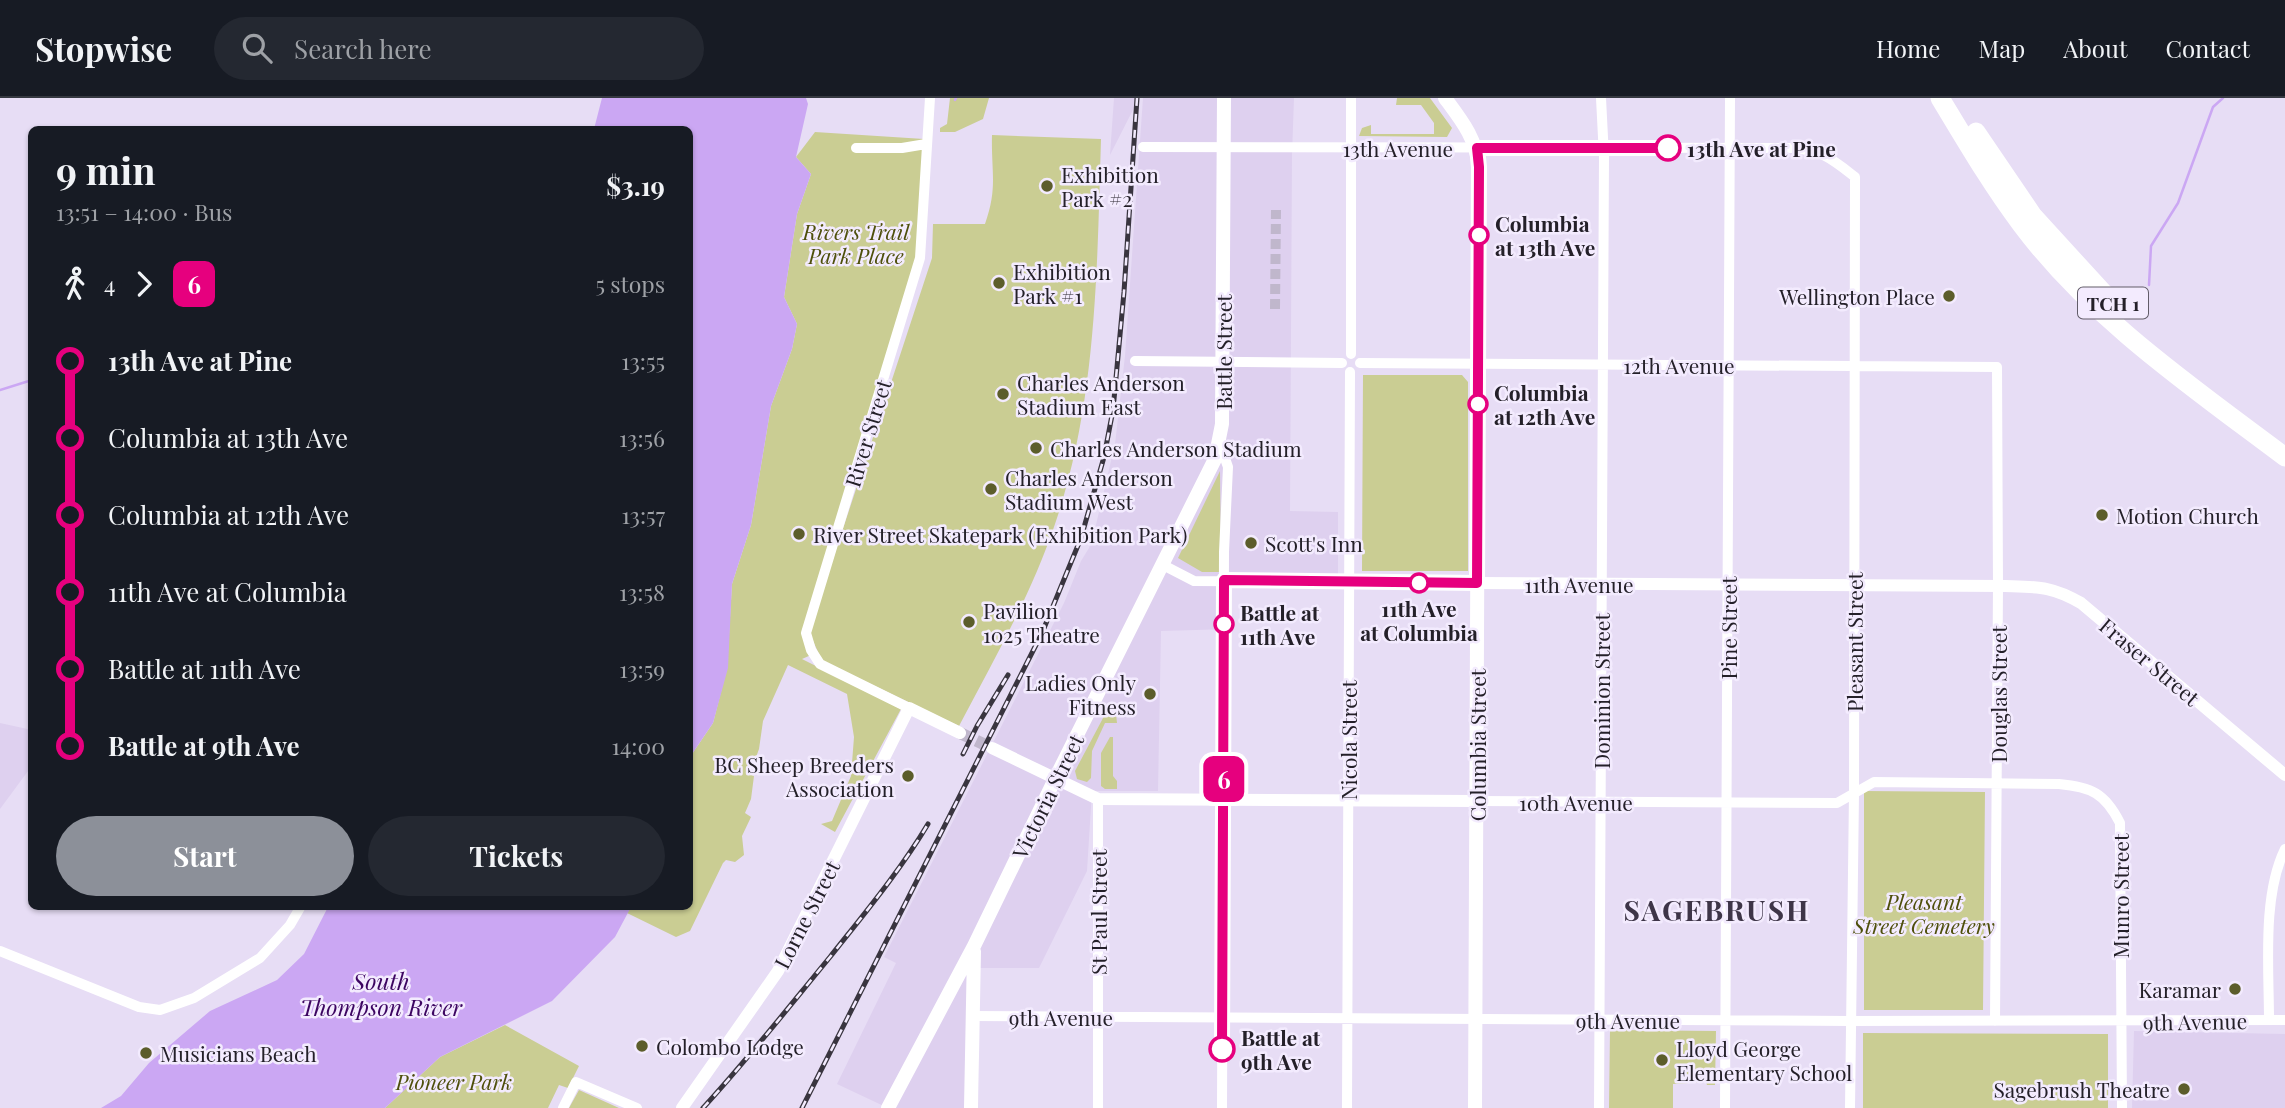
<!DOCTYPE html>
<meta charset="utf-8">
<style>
:root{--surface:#171b24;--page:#242831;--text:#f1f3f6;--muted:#9ea1a6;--line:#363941;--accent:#8c9099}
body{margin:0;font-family:"Playfair Display",serif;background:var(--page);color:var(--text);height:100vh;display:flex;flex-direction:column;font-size:26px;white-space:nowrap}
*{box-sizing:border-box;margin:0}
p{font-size:23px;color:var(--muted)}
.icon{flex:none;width:38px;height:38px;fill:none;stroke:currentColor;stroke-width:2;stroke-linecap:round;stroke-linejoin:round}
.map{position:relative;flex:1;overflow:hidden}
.side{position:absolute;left:28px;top:28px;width:665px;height:784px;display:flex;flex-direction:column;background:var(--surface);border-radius:10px;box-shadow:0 2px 5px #0004}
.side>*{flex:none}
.badge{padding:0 14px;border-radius:10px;font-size:24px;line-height:46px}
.map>.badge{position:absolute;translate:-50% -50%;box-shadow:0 0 0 4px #fff}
.legs{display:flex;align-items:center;gap:10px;height:77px;padding:0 28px;font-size:23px}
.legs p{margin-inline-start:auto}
.summary{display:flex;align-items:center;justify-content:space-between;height:119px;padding:0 28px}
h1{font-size:38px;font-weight:700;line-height:52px}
.button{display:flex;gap:14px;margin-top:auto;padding:14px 28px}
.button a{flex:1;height:80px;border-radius:42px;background:var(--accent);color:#fff;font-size:28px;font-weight:700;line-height:80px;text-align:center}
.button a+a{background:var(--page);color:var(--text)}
ul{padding:0 28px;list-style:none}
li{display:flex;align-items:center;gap:24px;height:77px;font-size:26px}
li i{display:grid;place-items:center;width:10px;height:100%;margin:0 9px;background:currentColor}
li i::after{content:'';width:18px;height:18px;margin:-9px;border:5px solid;border-radius:50%;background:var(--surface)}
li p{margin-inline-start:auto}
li:first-child i{background:linear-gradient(#0000 50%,currentColor 0)}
li:last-child i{background:linear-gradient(currentColor 50%,#0000 0)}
header{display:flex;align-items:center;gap:42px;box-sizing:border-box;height:98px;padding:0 35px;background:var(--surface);border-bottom:2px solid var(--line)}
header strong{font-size:33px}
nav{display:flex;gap:38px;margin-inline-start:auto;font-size:24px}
.search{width:490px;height:63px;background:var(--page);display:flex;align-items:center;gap:18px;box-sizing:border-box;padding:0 24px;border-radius:38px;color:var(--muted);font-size:26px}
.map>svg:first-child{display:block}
</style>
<header>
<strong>Stopwise</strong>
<div class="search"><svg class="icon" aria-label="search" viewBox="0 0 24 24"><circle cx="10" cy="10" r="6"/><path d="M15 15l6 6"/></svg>Search here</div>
<nav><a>Home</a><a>Map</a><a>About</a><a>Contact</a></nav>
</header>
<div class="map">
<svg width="2285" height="1010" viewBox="0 0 2285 1010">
<rect width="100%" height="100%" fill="#e7ddf5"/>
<!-- built -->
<path fill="#ded0ef" d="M1114 0H1139L1110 57Z
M1143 0H1294L1292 57 1290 413 1338 414V481L1232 482 1231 531 1161 533 1158 693H1092L1087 773 1039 870H980L978 1010H888L837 986 896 865 884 859 1064 505 1081 463 1089 450 1095 431 1115 346 1125 258Z
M0 625 32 632 31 669 0 711Z
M2134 933 2285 936V1010H2132Z"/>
<!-- green -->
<path fill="#cacd93" d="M950 0H989L983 21 955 34H940V30L947 26Z
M1397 0H1430L1452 30 1447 39 1359 38 1362 30 1371 27V36H1434V25L1421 7H1396Z
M815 34 924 41 918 159 803 535 811 557 802 561 901 611 835 734 821 726 832 723 851 678 854 639 847 596 788 567 763 623 759 651 750 676 754 678 751 701 745 715 751 719 742 738 744 757 735 764 726 762 723 765 690 833 676 839 627 815 631 809 690 808V659L713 625 727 570 732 486 751 427 771 308 792 251 797 226 784 199 797 116 811 76 796 59Z
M992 37 1101 41C1097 170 1097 303 1055 426 1031 497 994 562 959 628L822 563 809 534 932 160 933 126H985C998 89 991 74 992 37Z
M1363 277H1462L1468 284V473H1362Z
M1220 373 1221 474H1202L1178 460Z
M1111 605V615L1116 616 1117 625H1105L1092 653 1091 680 1087 684 1077 681 1075 673Z
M1110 639H1113V678L1117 683V691H1105L1101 688V655Z
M1864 693 1985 694 1983 912H1864Z
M505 927 579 968 568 990 559 987 548 1010H385L440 959Z
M1610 932 1716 933 1715 987H1707L1706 984 1673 986V1010H1609Z
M1863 935 2108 936V1010H1863Z
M579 992 619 1010H569Z"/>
<!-- water -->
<path fill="#cba7f3" d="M602 0H806L808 6 796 59 811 76 797 116 784 199 797 226 792 251 771 308 751 427 732 486 728 570 713 625 690 659V32L594 31Z
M328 809H631L615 839 552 903 440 959 385 1010H101L121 998 149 965 210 913 277 882 304 856Z"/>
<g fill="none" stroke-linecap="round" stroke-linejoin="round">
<!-- stream -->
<path stroke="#cba7f3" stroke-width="2.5" d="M955 2 956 0
M2149 187 2151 148 2178 105 2213 9 2223 0
M0 292 32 282"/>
<!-- minor-tunnel -->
<path stroke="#c0b7cc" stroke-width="10" stroke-dasharray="10 5" stroke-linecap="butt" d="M1275 211 1276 112"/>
<!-- tertiary-tunnel -->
<path stroke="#c0b7cc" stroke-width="12" stroke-dasharray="12 6" stroke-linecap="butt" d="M960 635 992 650"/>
<!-- minor -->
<path stroke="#fff" stroke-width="10" d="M1143 49 1792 50C1822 52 1832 61 1855 79L1854 695 1850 1010
M856 50H902L926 46
M1351 256V0
M1135 263 1342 265
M1360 265 1997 269 1998 488 1995 923
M1220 346 1228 369 1224 454 1222 1010
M1163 467 1194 483 1477 485
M909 610 820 566 811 552 806 535 920 160 930 0
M1476 703 1837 705 1874 684 2059 686C2091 689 2105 695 2120 725L2122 1010
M0 853 139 909 160 912 194 900 260 860 290 827 301 808
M972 918 1850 923 2285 922
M2269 922C2269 870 2262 798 2285 751
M563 1010 576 984 637 1010
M1098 1010V701
M1347 1010 1350 274
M1599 1010 1604 59 1601 0
M1725 1010 1730 0"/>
<!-- tertiary -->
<path stroke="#fff" stroke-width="12" d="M1477 485 2005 488C2038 489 2052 488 2081 505L2285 677
M992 650 1098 701 1476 703
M682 1010 778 873 909 610 960 635"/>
<!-- secondary -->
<path stroke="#fff" stroke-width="14" d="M1445 0C1462 23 1476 40 1479 69L1475 1010
M888 1010 974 848 1055 681 1215 361 1222 326 1224 0
M971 1010 974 853"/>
<!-- motorway -->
<path stroke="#fff" stroke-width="19" d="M1940 0C1966 43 1991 86 2021 126 2091 220 2192 289 2285 359
M1976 34 2033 118 2119 212"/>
<defs>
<path id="rail" d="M977 628 1008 577
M963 656 976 630
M703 1010C748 961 788 910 830 859 864 816 900 773 928 726
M802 1010 1042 535 1081 440 1104 359 1113 312 1124 194 1137 0"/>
</defs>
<!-- rail casing -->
<use href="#rail" stroke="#39353f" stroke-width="5"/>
<!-- rail -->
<use href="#rail" stroke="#f3ebfe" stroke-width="2.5" stroke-dasharray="8" stroke-linecap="butt"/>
</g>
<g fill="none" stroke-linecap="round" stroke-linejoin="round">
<defs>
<path id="line-1" d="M1222 951 1224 482 1477 485 1479 69 1477 50H1668"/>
</defs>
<!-- line-1 casing -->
<use href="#line-1" stroke="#fff" stroke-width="16"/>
<!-- line-1 -->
<use href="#line-1" stroke="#e6007e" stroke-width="10"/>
</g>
<!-- markers -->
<g fill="#fff" stroke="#e6007e" stroke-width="3.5">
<circle cx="1668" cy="50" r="12"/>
<circle cx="1479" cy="137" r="9"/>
<circle cx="1478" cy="306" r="9"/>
<circle cx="1419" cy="485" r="9"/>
<circle cx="1224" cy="526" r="9"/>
<circle cx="1222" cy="951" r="12"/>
</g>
<g fill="#5c5d2b" stroke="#f3ebfe" stroke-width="2.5">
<circle cx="1047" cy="88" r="7"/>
<circle cx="999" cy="185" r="7"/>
<circle cx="1949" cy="198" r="7"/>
<circle cx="1003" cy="296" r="7"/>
<circle cx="1036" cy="350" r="7"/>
<circle cx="991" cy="391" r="7"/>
<circle cx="2102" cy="417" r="7"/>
<circle cx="799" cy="436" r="7"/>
<circle cx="1251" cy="445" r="7"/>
<circle cx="969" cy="524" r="7"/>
<circle cx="1150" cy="596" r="7"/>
<circle cx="908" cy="678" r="7"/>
<circle cx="2235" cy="891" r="7"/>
<circle cx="642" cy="948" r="7"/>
<circle cx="146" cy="955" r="7"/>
<circle cx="1662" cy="962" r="7"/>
<circle cx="2184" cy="991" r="7"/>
</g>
<g text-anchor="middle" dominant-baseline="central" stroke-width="5" stroke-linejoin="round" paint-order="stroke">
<!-- shield labels -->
<rect fill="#f3ebfe" stroke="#625d69" stroke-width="2" x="2078" y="189.5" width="70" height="31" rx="5"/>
<g font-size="19" font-weight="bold" fill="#242029">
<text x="2113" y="205">TCH 1</text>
</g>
<!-- street labels -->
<g font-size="21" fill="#242029" stroke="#f3ebfe">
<text x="1398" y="50">13th Avenue</text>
<text transform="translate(1223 254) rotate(-90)">Battle Street</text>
<text x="1679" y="267">12th Avenue</text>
<text transform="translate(867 335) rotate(-73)">River Street</text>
<text x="1579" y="486">11th Avenue</text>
<text transform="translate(1728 530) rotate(-90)">Pine Street</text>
<text transform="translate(1854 544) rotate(-90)">Pleasant Street</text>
<text transform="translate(2150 563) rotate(40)">Fraser Street</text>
<text transform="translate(1601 593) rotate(-90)">Dominion Street</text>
<text transform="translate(1998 596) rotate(-90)">Douglas Street</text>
<text transform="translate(1348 642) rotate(-90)">Nicola Street</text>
<text transform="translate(1477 647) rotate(-90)">Columbia Street</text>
<text transform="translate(1047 698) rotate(-64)">Victoria Street</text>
<text x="1576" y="704">10th Avenue</text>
<text transform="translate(2120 798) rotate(-90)">Munro Street</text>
<text transform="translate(1098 814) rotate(-90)">St Paul Street</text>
<text transform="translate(806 816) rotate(-63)">Lorne Street</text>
<text x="1061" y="919">9th Avenue</text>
<text x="1628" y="922">9th Avenue</text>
<text transform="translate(2195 923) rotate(-1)">9th Avenue</text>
</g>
<!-- stop labels -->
<g font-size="21" font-weight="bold" fill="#242029" stroke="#f3ebfe" text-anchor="start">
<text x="1687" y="50">13th Ave at Pine</text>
<text x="1495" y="125">Columbia<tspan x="1495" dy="24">at 13th Ave</tspan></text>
<text x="1494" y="294">Columbia<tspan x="1494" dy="24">at 12th Ave</tspan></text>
<text x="1419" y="510" text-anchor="middle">11th Ave<tspan x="1419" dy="24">at Columbia</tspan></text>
<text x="1240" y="514">Battle at<tspan x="1240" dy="24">11th Ave</tspan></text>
<text x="1241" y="939">Battle at<tspan x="1241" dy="24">9th Ave</tspan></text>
</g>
<!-- poi labels -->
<g font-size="21" fill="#242029" stroke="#f3ebfe" text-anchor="start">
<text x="1061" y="76">Exhibition<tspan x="1061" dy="24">Park #2</tspan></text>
<text x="1013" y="173">Exhibition<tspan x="1013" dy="24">Park #1</tspan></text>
<text x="1935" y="198" text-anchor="end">Wellington Place</text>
<text x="1017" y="284">Charles Anderson<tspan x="1017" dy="24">Stadium East</tspan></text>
<text x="1050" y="350">Charles Anderson Stadium</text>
<text x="1005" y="379">Charles Anderson<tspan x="1005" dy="24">Stadium West</tspan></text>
<text x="2116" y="417">Motion Church</text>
<text x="813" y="436">River Street Skatepark (Exhibition Park)</text>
<text x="1265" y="445">Scott's Inn</text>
<text x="983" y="512">Pavilion<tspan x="983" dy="24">1025 Theatre</tspan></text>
<text x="1136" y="584" text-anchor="end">Ladies Only<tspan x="1136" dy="24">Fitness</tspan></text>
<text x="894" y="666" text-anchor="end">BC Sheep Breeders<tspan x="894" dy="24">Association</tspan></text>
<text x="2221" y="891" text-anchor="end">Karamar</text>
<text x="656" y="948">Colombo Lodge</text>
<text x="1676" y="950">Lloyd George<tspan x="1676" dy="24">Elementary School</tspan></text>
<text x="160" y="955">Musicians Beach</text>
<text x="2170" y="991" text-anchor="end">Sagebrush Theatre</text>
</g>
<!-- park labels -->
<g font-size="21" font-style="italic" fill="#4e4f0b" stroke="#f3ebfe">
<text x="856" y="133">Rivers Trail<tspan x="856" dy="24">Park Place</tspan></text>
<text x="1924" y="803">Pleasant<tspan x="1924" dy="24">Street Cemetery</tspan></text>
<text x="454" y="983">Pioneer Park</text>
</g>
<!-- water labels -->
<g font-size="23" font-style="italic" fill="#3c0561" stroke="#f3ebfe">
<text x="381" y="882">South<tspan x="381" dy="26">Thompson River</tspan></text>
</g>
<!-- district labels -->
<g font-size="28" font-weight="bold" letter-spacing="2" fill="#3e3548" stroke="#f3ebfe">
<text x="1717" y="811">SAGEBRUSH</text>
</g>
</g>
</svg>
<b class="badge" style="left:1224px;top:681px;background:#e6007e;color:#fff">6</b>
<section class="side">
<div class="summary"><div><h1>9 min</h1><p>13:51 – 14:00 · Bus</p></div><b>$3.19</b></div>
<div class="legs"><svg class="icon" aria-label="walk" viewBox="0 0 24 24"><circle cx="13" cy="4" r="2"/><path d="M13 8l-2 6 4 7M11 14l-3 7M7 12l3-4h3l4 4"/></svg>4<svg class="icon" aria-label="forward" viewBox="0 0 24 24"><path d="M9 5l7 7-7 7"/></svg><b class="badge" style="background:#e6007e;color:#fff">6</b><p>5 stops</p></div>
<ul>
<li><i style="color:#e6007e"></i><b>13th Ave at Pine</b><p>13:55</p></li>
<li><i style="color:#e6007e"></i><span>Columbia at 13th Ave</span><p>13:56</p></li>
<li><i style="color:#e6007e"></i><span>Columbia at 12th Ave</span><p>13:57</p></li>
<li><i style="color:#e6007e"></i><span>11th Ave at Columbia</span><p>13:58</p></li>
<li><i style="color:#e6007e"></i><span>Battle at 11th Ave</span><p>13:59</p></li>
<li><i style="color:#e6007e"></i><b>Battle at 9th Ave</b><p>14:00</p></li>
</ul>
<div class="button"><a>Start</a><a>Tickets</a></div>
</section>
</div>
